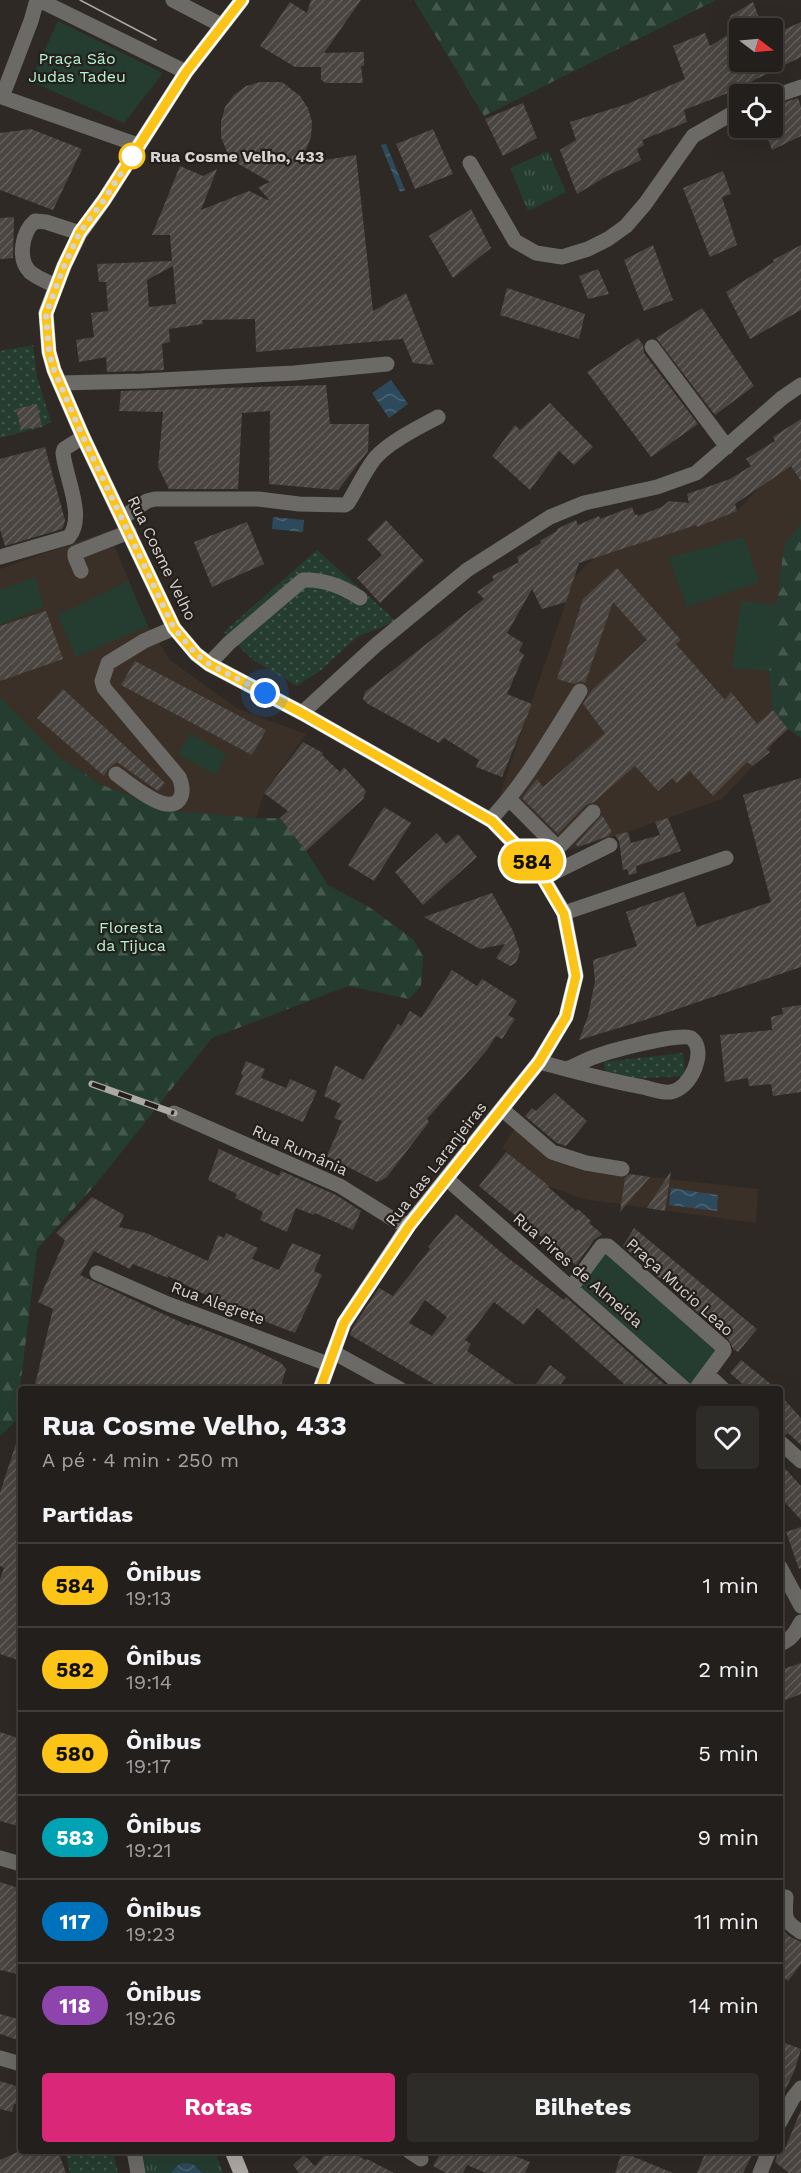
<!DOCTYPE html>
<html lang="pt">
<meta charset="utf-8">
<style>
:root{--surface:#221f1c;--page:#2e2c29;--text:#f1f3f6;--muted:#a2a2a3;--line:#3f3d3b;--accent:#db2777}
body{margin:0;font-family:"Work Sans",sans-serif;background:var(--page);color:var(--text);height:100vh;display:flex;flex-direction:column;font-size:22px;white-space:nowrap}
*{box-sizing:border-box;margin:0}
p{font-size:20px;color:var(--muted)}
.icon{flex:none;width:33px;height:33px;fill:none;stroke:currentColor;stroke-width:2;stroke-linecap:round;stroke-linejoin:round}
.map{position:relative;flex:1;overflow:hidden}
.drawer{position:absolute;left:18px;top:1386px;width:765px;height:768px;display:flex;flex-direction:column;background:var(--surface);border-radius:6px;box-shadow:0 6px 24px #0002,0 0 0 2px var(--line)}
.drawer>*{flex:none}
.badge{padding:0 12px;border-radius:20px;font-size:21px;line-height:39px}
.needle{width:39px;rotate:106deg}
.tools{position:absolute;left:729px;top:18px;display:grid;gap:12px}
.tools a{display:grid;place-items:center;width:54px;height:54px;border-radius:6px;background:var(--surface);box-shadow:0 6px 24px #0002,0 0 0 2px var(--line);font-size:30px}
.you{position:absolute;width:30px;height:30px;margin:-15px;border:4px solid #fff;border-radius:50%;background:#1a73e8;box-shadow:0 0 0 9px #1a73e833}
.map>.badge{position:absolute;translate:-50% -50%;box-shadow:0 0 0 3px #fff}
h2{padding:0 24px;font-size:22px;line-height:54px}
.round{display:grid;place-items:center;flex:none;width:63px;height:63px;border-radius:6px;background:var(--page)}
.headline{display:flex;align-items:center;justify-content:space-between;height:102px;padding:0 24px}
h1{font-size:28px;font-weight:700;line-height:45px}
.button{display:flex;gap:12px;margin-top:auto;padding:12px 24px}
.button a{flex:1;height:69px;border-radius:6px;background:var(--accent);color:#fff;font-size:24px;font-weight:700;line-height:69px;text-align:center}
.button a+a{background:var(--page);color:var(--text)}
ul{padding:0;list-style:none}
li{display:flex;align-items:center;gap:18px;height:84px;padding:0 24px;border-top:2px solid var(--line)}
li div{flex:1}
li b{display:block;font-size:22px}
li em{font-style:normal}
li .badge{min-width:66px;font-weight:700;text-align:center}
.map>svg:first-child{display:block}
</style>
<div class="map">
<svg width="801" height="2173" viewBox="0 0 801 2173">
<defs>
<pattern id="grass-tufts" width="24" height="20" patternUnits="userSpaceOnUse" patternTransform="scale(1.5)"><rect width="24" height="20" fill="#253d31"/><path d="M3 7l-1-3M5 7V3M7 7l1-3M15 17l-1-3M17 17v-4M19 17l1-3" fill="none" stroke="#44584e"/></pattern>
<pattern id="forest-firs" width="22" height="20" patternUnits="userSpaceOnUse" patternTransform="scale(1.5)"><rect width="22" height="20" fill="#253d31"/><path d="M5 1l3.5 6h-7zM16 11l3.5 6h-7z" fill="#44584e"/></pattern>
<pattern id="garden-dots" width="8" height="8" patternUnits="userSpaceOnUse" patternTransform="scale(1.5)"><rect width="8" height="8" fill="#253d31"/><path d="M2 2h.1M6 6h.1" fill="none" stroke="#44584e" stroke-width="1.8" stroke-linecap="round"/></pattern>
<pattern id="water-waves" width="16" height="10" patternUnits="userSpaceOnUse" patternTransform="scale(1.5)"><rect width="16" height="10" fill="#2d4a5d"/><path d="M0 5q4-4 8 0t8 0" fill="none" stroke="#4b6373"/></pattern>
<pattern id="building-hatch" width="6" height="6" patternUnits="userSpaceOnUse" patternTransform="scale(1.5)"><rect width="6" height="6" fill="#4a4540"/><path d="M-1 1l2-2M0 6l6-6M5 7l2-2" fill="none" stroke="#635f5b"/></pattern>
</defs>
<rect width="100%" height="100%" fill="#2e2925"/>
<!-- built -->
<path fill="#3a3027" d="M791 466 795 472 801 469V524L786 545 769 671 773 710 788 729 772 744 770 752 753 766 722 799 628 832 552 855 499 798 574 578 594 558 694 525 697 527 737 511 762 485Z
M108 531 148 626 170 660 238 709 306 734 264 793 256 818 165 810 102 785 59 757 0 697V569Z
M522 1118 581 1169 758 1189 756 1223 583 1199 549 1186 536 1177 502 1148Z"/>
<!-- grass -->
<path fill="url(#grass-tufts)" d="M548 151 566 192 528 211 510 168Z
M143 2151H215L223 2173H142L140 2160Z"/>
<!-- forest -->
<path fill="url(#forest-firs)" d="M414 0H716L484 116Z
M801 523V738L788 729 773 710 769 671 784 545Z
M0 697 59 757 102 785 165 810 256 818H280L306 851 328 885 369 907 413 939 423 956 421 986 409 999 348 986 212 1038 96 1184 37 1249 16 1421 0 1436Z"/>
<!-- park -->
<path fill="#253d31" d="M58 21 163 73 124 123 30 81Z
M744 537 759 582 687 607 669 558Z
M35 577 44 606 0 625V590Z
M128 581 148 626 76 657 58 615Z
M741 601 778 605 769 671 732 668Z
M190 733 226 754 216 775 178 754Z
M608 1250 727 1353 689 1389 572 1293Z"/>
<!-- garden -->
<path fill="url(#garden-dots)" d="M33 345 37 377 51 422 42 427 0 438V351Z
M317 550 396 621 357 637 321 670 297 686 253 660 224 632Z
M683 1053 685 1076 626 1079 606 1075 604 1062Z
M65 2151H113L118 2173H70Z"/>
<!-- water -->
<path fill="url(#water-waves)" d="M386 144 405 190 400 192 381 145Z
M391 380 408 404 389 418 372 393Z
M273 517 304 520 303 532 272 529Z
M671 1188 718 1195 717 1211 669 1205Z
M183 2163 193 2164 202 2173H171L178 2165Z"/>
<!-- building -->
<path fill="url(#building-hatch)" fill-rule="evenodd" d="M311 0H361L324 53 364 52V66H361L363 83H326L321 80V67H295L260 46 290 2 307 13Z
M753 2 763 28H740V62H772V35L801 22V57L728 93 684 110 687 122 642 140 644 145 637 149 641 160 607 176 577 194 560 150 576 140 570 122 627 104 685 79 673 46 705 33 710 46 739 28H735L730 16Z
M260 82H282L300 96 308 108 312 122 311 137 300 164 356 155 373 311 406 293 434 365 413 363 403 339 256 352 255 319 202 320 203 324 169 329 170 342 162 344 164 370 107 372 106 357 79 362 76 340 94 337 91 313 108 311 106 282H99L97 264 172 261 170 235H152L180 166 203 176 217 169 201 210 249 191 270 201 258 187 270 182 237 163 227 152 221 137V122L225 107 234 95 246 86ZM173 266 176 304 149 307 147 280Z
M798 98 801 107V136L772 150 764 128H772V106Z
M523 103 537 138 503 156 485 119Z
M31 129 82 149 53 210 0 190V133Z
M433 129 453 174 415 189 396 144Z
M723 171 731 194 722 197 737 245 710 257 683 188Z
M471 209 491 248 453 278 429 236Z
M14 217 13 258 0 259V218Z
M653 245 673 300 644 311 624 260Z
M801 245V310L750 339 726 292 774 262 773 260Z
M598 269 609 294 588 299 579 276Z
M507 288 585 314 579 339 500 315Z
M702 308 754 386 715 415 656 338Z
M638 338 643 345 644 353 698 424 651 457 587 372Z
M326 385 330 424H369L368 451 338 490 269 484 270 411 242 413 238 489H169L158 467 163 412 119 411 121 391Z
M550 403 593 447 574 465 559 451 530 490 492 456 515 425 520 430Z
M37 404 42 427 21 429 16 409Z
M801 419V481L791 466 735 504 737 511 697 527 696 525 579 563 566 602 542 609 532 589 507 633 523 643 519 651 524 655 507 694 532 704 502 777 476 767 479 760 444 738 439 743 368 704 363 699 365 692 484 599 477 592 494 580 492 576 519 562 517 557 541 543 540 541 557 531V529L576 520 578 525 599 516 600 519 632 507 635 515 637 514 638 516 662 507 669 501 689 503 687 494 730 479 751 466 746 459 775 441 773 437Z
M45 447 65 520 64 525 62 529 5 546 0 529V459Z
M386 520 424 561 380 603 357 578 382 555 367 539Z
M247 522 264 564 212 587 194 542Z
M617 568 681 640 676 644 725 700 731 692 757 724 773 710 788 729 766 749 770 752 753 766 747 762 713 796 690 771 677 783 672 778 658 791 635 766 594 802 586 805 558 834 522 798 537 779 543 787 605 733 583 704 592 690 647 640 613 602 585 683 580 681 574 684 557 679 583 599Z
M46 611 63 659 0 681V626Z
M135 661 266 730 252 755 121 685Z
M63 689 165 783 158 791 117 762 109 768 104 776 37 718Z
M303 742 323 753 322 755 340 772 344 767 366 791 363 799 306 851 280 818 288 811 264 793Z
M801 778V967L645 1020 579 1040 588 1016 595 981 593 960 637 946 626 912 684 892 697 927 771 902 743 795Z
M384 807 411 823 374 881 348 865Z
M602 815 612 832 608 836 578 847 576 844Z
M668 818 681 851 636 866 637 873 629 875 627 869 623 870 619 841 615 835 628 832 631 843 660 835 655 822Z
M437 833 446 844 458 834 477 857 423 905 395 872Z
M492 893 513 931 520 952 516 963 510 966 496 958 505 944 480 949 424 917Z
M452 970 477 986 482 979 517 1001 508 1015 515 1019 502 1039 496 1036 487 1050 427 1119 429 1122 386 1178 377 1182 327 1156 342 1121 334 1118 341 1104 324 1096 335 1065 363 1080 398 1024 401 1026 410 1011 421 1018Z
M801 1005V1092L773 1096 771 1084 749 1086 748 1078 725 1082 720 1035 772 1030 771 1017 783 1014 782 1008Z
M246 1061 265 1069 261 1078 286 1088 290 1079 317 1091 303 1122 235 1094 243 1075 241 1074Z
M555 1093 587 1121 566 1146 557 1143 525 1116 532 1108 536 1111Z
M219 1149 279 1176 281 1171 336 1195 361 1211 353 1230 315 1213 314 1215 296 1208 287 1232 260 1220 263 1212 235 1198 237 1194 208 1180Z
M506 1152 549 1186 548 1187 576 1211 578 1209 591 1221 589 1223 602 1234 594 1240 576 1265 479 1186Z
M671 1171 665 1211 647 1208Z
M630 1174 650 1177 620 1212 625 1178Z
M92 1197 124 1215 119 1227 146 1233 208 1261 218 1235 224 1238 226 1233 258 1248 252 1259 279 1270 292 1243 321 1255 314 1271 322 1275 295 1333 238 1311 168 1276V1278L133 1264 130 1269 94 1251 80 1275 189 1326 190 1324 244 1345 281 1363 286 1369 280 1389H34L53 1309 38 1302 65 1240 56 1233Z
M456 1214 508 1258 564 1300 566 1297 670 1389H630L537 1308 524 1325 494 1302 465 1340 471 1344 467 1351 522 1389H442L350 1335 353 1327 379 1288 393 1296 430 1249 428 1247ZM425 1300 447 1317 432 1336 409 1323Z
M634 1228 757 1329 738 1352 733 1349 729 1340 623 1246Z
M741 1360 777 1389H748L730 1373Z
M550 1365 566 1377 557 1389H532Z
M780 1395 801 1418V1445L788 1433 786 1435 780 1432Z
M18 1437H21V1661L0 1654V1579L4 1568 0 1566V1493Z
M780 1463 801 1486V1520L780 1497Z
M801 1527V1568L799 1569 786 1532Z
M801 1663V1694L780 1702V1670Z
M0 1732 21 1739V1827L0 1821Z
M0 1882 21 1889V1975L0 1970Z
M780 1927 789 1936 801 1942V1964L788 1981 780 1975Z
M0 2014 21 2020V2041L0 2034Z
M780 2041 801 2049 794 2072 780 2100Z
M0 2081 19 2087 16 2094 21 2096V2104H14L12 2112 0 2109Z
M801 2110V2173H789L775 2162 779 2151H784Z
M20 2151H58L66 2173H0V2160Z
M328 2151H352L365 2160 367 2159 394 2173H299L293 2165 304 2155 315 2166Z
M442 2151H517L515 2156 530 2162 525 2173H486L467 2165 463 2173H446L433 2166Z
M706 2151H754L743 2173H697Z
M622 2152 673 2173H615Z"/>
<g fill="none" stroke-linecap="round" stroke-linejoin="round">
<!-- minor -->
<path stroke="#6b6a67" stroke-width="15" d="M39 0 186 72
M173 0 221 25
M2 97 138 145
M2 97 31 21 37 0
M772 97 801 87
M470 163 515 241 536 253 562 257 588 249 608 239 626 226 645 204 693 136 740 109
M56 286C48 282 37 278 30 272 17 259 22 232 35 221L46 222 80 233
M652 347 727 447
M60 383 142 381 294 373 387 364
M122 518 147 501 155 499H258L299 504 345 505 348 503C357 488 365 471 375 458 389 442 419 427 438 417
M0 557 69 537C86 517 65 476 63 453L64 449 83 437
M81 571 75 557V553L129 532
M209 664 229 643 303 580C324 579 342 586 360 598
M302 713 376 645 467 570 550 517 584 503 657 487 696 473 782 398 801 385
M116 774C128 782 166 816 179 800 184 793 182 784 179 777L104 688 102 681 108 663 144 641 174 628
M509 799 556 846 561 845 593 812
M490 820C526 782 552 735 580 691
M536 866 552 844
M543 878 610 845
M564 913 726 858
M539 1062C574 1071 608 1081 643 1087 651 1089 662 1093 670 1092 691 1090 708 1049 691 1038 681 1032 610 1051 597 1056 587 1059 577 1065 567 1069
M503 1110 552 1152 586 1163 622 1169
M174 1113 340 1186 396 1221 409 1225
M447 1179 685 1389
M97 1273 168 1304 328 1364
M571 1288 602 1246H608L723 1347 724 1351 707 1374
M333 1352 400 1389
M696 1389 707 1374 723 1389
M780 1442 801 1461
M780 1567 801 1606
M780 1644C792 1639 795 1633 801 1622
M0 1858 21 1864
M786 1897C785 1917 783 1921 801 1932
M0 2058 21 2064
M780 2122 793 2098 801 2088
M134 2151 138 2173
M409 2151 421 2159
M760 2173 769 2151"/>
<!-- major -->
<path stroke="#adaaa4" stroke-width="15" d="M242 0 186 72 104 200 80 233 64 266 46 313 49 352 54 370 83 437 174 628 196 654 209 664 302 713 492 821 536 866 564 913 576 976 566 1017 539 1062 409 1225 344 1323 320 1389
M232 2151 241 2173"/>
<!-- tram -->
<path stroke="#aca9a5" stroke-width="1.5" d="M80 0 156 40"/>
<defs>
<path id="rail" d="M92 1084 174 1113"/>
</defs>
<!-- rail casing -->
<use href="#rail" stroke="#aca9a5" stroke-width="7"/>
<!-- rail -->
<use href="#rail" stroke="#241f1b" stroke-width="4.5" stroke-dasharray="14" stroke-linecap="butt"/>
</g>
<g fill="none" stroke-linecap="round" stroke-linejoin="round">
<defs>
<path id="line" d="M242 0 186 72 104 200 80 232 64 266 46 314 49 352 54 370 83 437 174 628 196 654 209 664 302 713 492 821 536 866 564 914 576 976 566 1017 539 1062 409 1226 344 1323 320 1389"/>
</defs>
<!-- line casing -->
<use href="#line" stroke="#fff" stroke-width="14"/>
<!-- line -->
<use href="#line" stroke="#fdc418" stroke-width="9"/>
<!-- walk -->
<path stroke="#d7d4d1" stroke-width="6" stroke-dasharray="0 10.8" d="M132 156 104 200 80 232 64 266 46 314 49 352 54 370 83 437 174 628 196 654 209 664 265 693"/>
</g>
<!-- markers -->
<circle fill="#fff" stroke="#fdc418" stroke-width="3" cx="132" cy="156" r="12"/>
<g text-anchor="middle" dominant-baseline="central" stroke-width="4.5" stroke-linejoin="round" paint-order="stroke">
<!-- park labels -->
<g font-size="16" fill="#b4f3d3" stroke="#241f1b">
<text x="77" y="58">Praça São<tspan x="77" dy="18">Judas Tadeu</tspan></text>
<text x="131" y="927">Floresta<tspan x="131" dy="18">da Tijuca</tspan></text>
</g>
<!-- stop labels -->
<g font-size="16" font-weight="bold" fill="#d7d4d1" stroke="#241f1b" text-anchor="start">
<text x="150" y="156">Rua Cosme Velho, 433</text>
</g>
<!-- street labels -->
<g font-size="16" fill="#d7d4d1" stroke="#241f1b">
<text transform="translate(162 558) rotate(64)">Rua Cosme Velho</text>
<text transform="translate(300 1150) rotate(24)">Rua Rumânia</text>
<text transform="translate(436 1164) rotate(-52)">Rua das Laranjeiras</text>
<text transform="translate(578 1270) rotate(41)">Rua Pires de Almeida</text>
<text transform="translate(680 1287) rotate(42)">Praça Mucio Leao</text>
<text transform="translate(218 1303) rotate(20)">Rua Alegrete</text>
</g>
</g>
</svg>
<div class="tools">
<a><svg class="needle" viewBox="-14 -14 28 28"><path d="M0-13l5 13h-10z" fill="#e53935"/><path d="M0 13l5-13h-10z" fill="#a2a2a3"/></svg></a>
<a><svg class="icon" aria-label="locate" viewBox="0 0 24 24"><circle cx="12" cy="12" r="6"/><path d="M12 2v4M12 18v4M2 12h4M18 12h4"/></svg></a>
</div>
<div class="you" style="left:265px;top:693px"></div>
<b class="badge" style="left:532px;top:861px;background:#fdc418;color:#111">584</b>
<section class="drawer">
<div class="headline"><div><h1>Rua Cosme Velho, 433</h1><p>A pé · 4 min · 250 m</p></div><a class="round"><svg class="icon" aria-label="heart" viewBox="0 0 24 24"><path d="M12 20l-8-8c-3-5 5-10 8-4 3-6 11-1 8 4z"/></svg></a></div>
<h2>Partidas</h2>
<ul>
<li><span class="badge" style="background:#fdc418;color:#111">584</span><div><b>Ônibus</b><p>19:13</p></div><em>1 min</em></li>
<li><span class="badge" style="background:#fdc418;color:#111">582</span><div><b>Ônibus</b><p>19:14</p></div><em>2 min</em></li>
<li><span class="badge" style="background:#fdc418;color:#111">580</span><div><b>Ônibus</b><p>19:17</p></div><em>5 min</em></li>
<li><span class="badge" style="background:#00a3b4;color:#fff">583</span><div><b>Ônibus</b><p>19:21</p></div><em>9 min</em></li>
<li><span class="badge" style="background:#0072bc;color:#fff">117</span><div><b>Ônibus</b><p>19:23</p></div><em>11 min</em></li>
<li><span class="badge" style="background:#8e44ad;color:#fff">118</span><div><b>Ônibus</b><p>19:26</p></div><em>14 min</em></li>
</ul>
<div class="button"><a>Rotas</a><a>Bilhetes</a></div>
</section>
</div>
